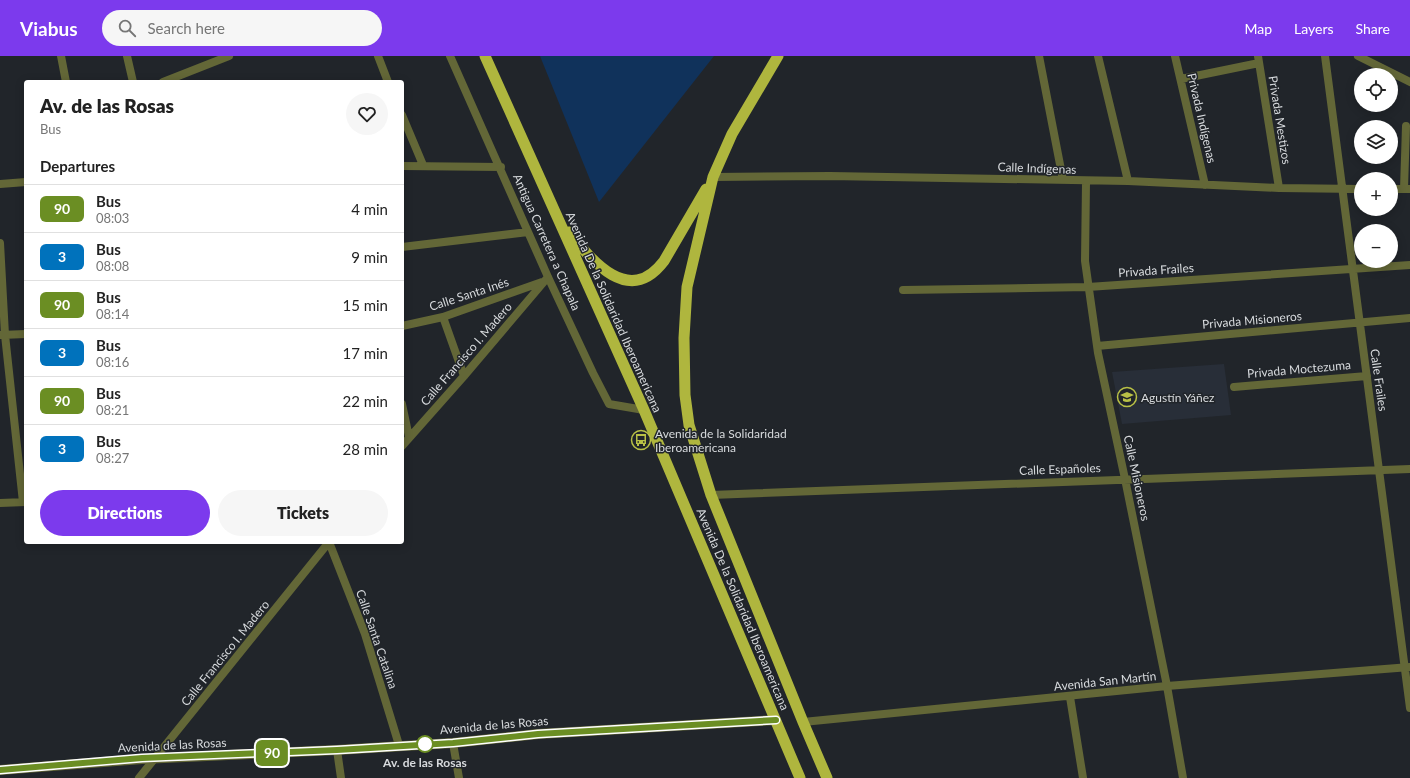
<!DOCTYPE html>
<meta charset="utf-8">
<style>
:root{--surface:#fff;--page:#f6f6f6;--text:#222;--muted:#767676;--line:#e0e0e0;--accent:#7c3aed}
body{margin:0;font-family:Lato,sans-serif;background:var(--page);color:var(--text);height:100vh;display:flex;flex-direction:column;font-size:15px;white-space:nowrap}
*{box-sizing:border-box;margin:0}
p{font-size:13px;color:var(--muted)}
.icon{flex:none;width:22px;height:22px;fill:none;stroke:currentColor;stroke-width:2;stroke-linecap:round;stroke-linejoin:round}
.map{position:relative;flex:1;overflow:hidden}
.details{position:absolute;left:24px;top:24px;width:380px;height:464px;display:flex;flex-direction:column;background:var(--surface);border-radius:4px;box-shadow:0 2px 10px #0003}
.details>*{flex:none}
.badge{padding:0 8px;border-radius:6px;font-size:14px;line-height:26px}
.fabs{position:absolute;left:1354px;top:12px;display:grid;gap:8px}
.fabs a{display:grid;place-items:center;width:44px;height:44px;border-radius:50%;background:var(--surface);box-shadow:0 2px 10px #0003;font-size:20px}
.map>.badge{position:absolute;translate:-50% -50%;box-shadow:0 0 0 2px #fff}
h2{padding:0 16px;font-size:15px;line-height:36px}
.round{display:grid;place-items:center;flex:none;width:42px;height:42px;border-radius:21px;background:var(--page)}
.headline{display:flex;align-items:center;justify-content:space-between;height:68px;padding:0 16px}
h1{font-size:19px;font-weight:800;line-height:30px}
.action{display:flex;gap:8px;margin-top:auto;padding:8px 16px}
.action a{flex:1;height:46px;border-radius:24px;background:var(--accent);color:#fff;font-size:16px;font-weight:800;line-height:46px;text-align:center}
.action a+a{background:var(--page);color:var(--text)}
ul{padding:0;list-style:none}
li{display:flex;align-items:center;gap:12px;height:48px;padding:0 16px;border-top:1px solid var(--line)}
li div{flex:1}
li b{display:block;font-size:15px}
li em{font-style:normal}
li .badge{min-width:44px;font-weight:700;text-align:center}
header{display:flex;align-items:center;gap:24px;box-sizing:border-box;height:56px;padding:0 20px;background:var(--accent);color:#fff}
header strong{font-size:19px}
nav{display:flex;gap:22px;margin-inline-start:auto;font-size:14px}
.search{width:280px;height:36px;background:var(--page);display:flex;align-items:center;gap:10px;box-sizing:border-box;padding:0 14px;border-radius:22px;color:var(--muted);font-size:15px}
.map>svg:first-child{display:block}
</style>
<header>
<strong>Viabus</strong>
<div class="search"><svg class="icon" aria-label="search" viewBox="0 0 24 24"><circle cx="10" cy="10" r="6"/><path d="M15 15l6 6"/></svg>Search here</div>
<nav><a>Map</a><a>Layers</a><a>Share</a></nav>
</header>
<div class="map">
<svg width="1410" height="722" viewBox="0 0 1410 722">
<rect width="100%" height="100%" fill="#21252a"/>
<!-- built -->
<path fill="#282e38" d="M1224 308 1231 359 1122 368 1112 316Z"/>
<!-- green -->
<path fill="#10325b" d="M540 0H714L599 146Z"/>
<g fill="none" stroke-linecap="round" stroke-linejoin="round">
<!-- minor -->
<path stroke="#636737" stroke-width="8" d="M61 0 66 26
M127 0 133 26
M378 0 388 26
M450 0 548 221 593 317 609 348 644 354
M1039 0 1063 124
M1098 0 1128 125
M1175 0 1205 129
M1258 0 1279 132
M1325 0 1410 652
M1358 0 1410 26
M1181 23 1259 7
M163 26 229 0
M402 59 423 109
M402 110 501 111
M713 121 830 120 1128 125 1279 132 1361 133
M1086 126 1085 205 1098 297 1125 423 1167 630 1183 722
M0 128 26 126
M1391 133H1410
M1404 133 1406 70
M0 187 5 279 23 446
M402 191 528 176
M903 234 1088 231 1410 209
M443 261 464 320
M402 270 443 261 542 226
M1 279 26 278
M1097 290 1410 262
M1234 331 1367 320
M402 348 409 381
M402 390 464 320 548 221
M711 439 1410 413
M0 447 26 446
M329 486 365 578 399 689
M1070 641 1083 722
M803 666 1167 630 1410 611
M453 687 459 722
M337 694 341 722
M139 722 329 486"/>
<!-- tertiary -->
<path stroke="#636737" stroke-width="10" d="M0 714 142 703 337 694 453 687 538 678 776 664"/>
<!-- trunk -->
<path stroke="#afb63e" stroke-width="11" d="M485 0 644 354 800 722
M778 0 732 78 713 121 687 231 684 282 685 339 689 369 711 439 803 666 827 722
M569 176C592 205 629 251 664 205L706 133"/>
</g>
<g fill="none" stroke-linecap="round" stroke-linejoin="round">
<defs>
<path id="line" d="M0 714 142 702 337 694 453 687 538 678 776 664"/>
</defs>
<!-- line casing -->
<use href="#line" stroke="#fff" stroke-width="9"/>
<!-- line -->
<use href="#line" stroke="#6b8e23" stroke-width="6"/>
</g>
<!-- icons -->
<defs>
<symbol id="school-ring" viewBox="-11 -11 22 22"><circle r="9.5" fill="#21252a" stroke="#b9c146" stroke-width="1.5"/><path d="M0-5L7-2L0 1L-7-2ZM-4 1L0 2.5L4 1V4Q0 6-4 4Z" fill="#b9c146"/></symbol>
<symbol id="bus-ring" viewBox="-11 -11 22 22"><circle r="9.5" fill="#21252a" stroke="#b9c146" stroke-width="1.5"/><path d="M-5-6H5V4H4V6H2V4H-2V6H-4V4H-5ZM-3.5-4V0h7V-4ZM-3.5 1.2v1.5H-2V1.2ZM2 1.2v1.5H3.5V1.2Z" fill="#b9c146"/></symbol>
</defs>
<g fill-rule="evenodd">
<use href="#school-ring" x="1116" y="330" width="22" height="22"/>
<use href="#bus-ring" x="630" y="373" width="22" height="22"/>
</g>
<!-- markers -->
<circle fill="#fff" stroke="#6b8e23" stroke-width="2" cx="425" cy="688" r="8"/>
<g text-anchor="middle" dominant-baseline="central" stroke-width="3" stroke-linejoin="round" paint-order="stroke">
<!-- street labels -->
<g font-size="12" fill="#d7dadd" stroke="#21252a">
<text transform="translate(1202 62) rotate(77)">Privada Indígenas</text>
<text transform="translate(1280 64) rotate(81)">Privada Mestizos</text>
<text transform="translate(1037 112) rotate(2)">Calle Indígenas</text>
<text transform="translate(547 186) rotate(66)">Antigua Carretera a Chapala</text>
<text transform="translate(1156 214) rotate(-4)">Privada Frailes</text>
<text transform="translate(469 238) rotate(-18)">Calle Santa Inés</text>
<text transform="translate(614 256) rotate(66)">Avenida De la Solidaridad Iberoamericana</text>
<text transform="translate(1252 264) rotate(-5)">Privada Misioneros</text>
<text transform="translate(466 298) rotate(-49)">Calle Francisco I. Madero</text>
<text transform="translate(1299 313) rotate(-5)">Privada Moctezuma</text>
<text transform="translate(1379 324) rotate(82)">Calle Frailes</text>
<text transform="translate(1060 413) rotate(-2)">Calle Españoles</text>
<text transform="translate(1137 422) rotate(78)">Calle Misioneros</text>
<text transform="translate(743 553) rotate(67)">Avenida De la Solidaridad Iberoamericana</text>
<text transform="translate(377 583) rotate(71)">Calle Santa Catalina</text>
<text transform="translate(225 597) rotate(-51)">Calle Francisco I. Madero</text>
<text transform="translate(1105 625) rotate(-6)">Avenida San Martín</text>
<text transform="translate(494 669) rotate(-5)">Avenida de las Rosas</text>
<text transform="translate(172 689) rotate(-3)">Avenida de las Rosas</text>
</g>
<!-- poi labels -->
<g font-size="12" fill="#d7dadd" stroke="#21252a" text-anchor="start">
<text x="1141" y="341">Agustín Yáñez</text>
<text x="655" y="377">Avenida de la Solidaridad<tspan x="655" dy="14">Iberoamericana</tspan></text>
</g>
<!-- stop labels -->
<g font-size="12" font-weight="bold" fill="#d7dadd" stroke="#21252a">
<text x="425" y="706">Av. de las Rosas</text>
</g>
</g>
</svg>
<div class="fabs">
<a><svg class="icon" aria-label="locate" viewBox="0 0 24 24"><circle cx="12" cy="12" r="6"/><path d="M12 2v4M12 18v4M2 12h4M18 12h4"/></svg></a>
<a><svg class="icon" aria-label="layers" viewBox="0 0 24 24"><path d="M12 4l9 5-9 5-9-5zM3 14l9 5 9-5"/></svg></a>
<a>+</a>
<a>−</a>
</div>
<b class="badge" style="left:272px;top:697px;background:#6b8e23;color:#fff">90</b>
<section class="details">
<div class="headline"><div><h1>Av. de las Rosas</h1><p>Bus</p></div><a class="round"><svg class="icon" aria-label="heart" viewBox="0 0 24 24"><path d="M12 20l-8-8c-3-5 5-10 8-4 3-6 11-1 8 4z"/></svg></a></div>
<h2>Departures</h2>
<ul>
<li><span class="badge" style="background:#6b8e23;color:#fff">90</span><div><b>Bus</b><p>08:03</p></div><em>4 min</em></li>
<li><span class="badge" style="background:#0072bc;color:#fff">3</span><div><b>Bus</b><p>08:08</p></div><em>9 min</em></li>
<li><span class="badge" style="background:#6b8e23;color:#fff">90</span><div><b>Bus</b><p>08:14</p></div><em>15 min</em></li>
<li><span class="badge" style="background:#0072bc;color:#fff">3</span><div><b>Bus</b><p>08:16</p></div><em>17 min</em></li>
<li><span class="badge" style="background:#6b8e23;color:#fff">90</span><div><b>Bus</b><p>08:21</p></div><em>22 min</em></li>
<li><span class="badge" style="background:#0072bc;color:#fff">3</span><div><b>Bus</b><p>08:27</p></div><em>28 min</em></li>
</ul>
<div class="action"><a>Directions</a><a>Tickets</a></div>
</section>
</div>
